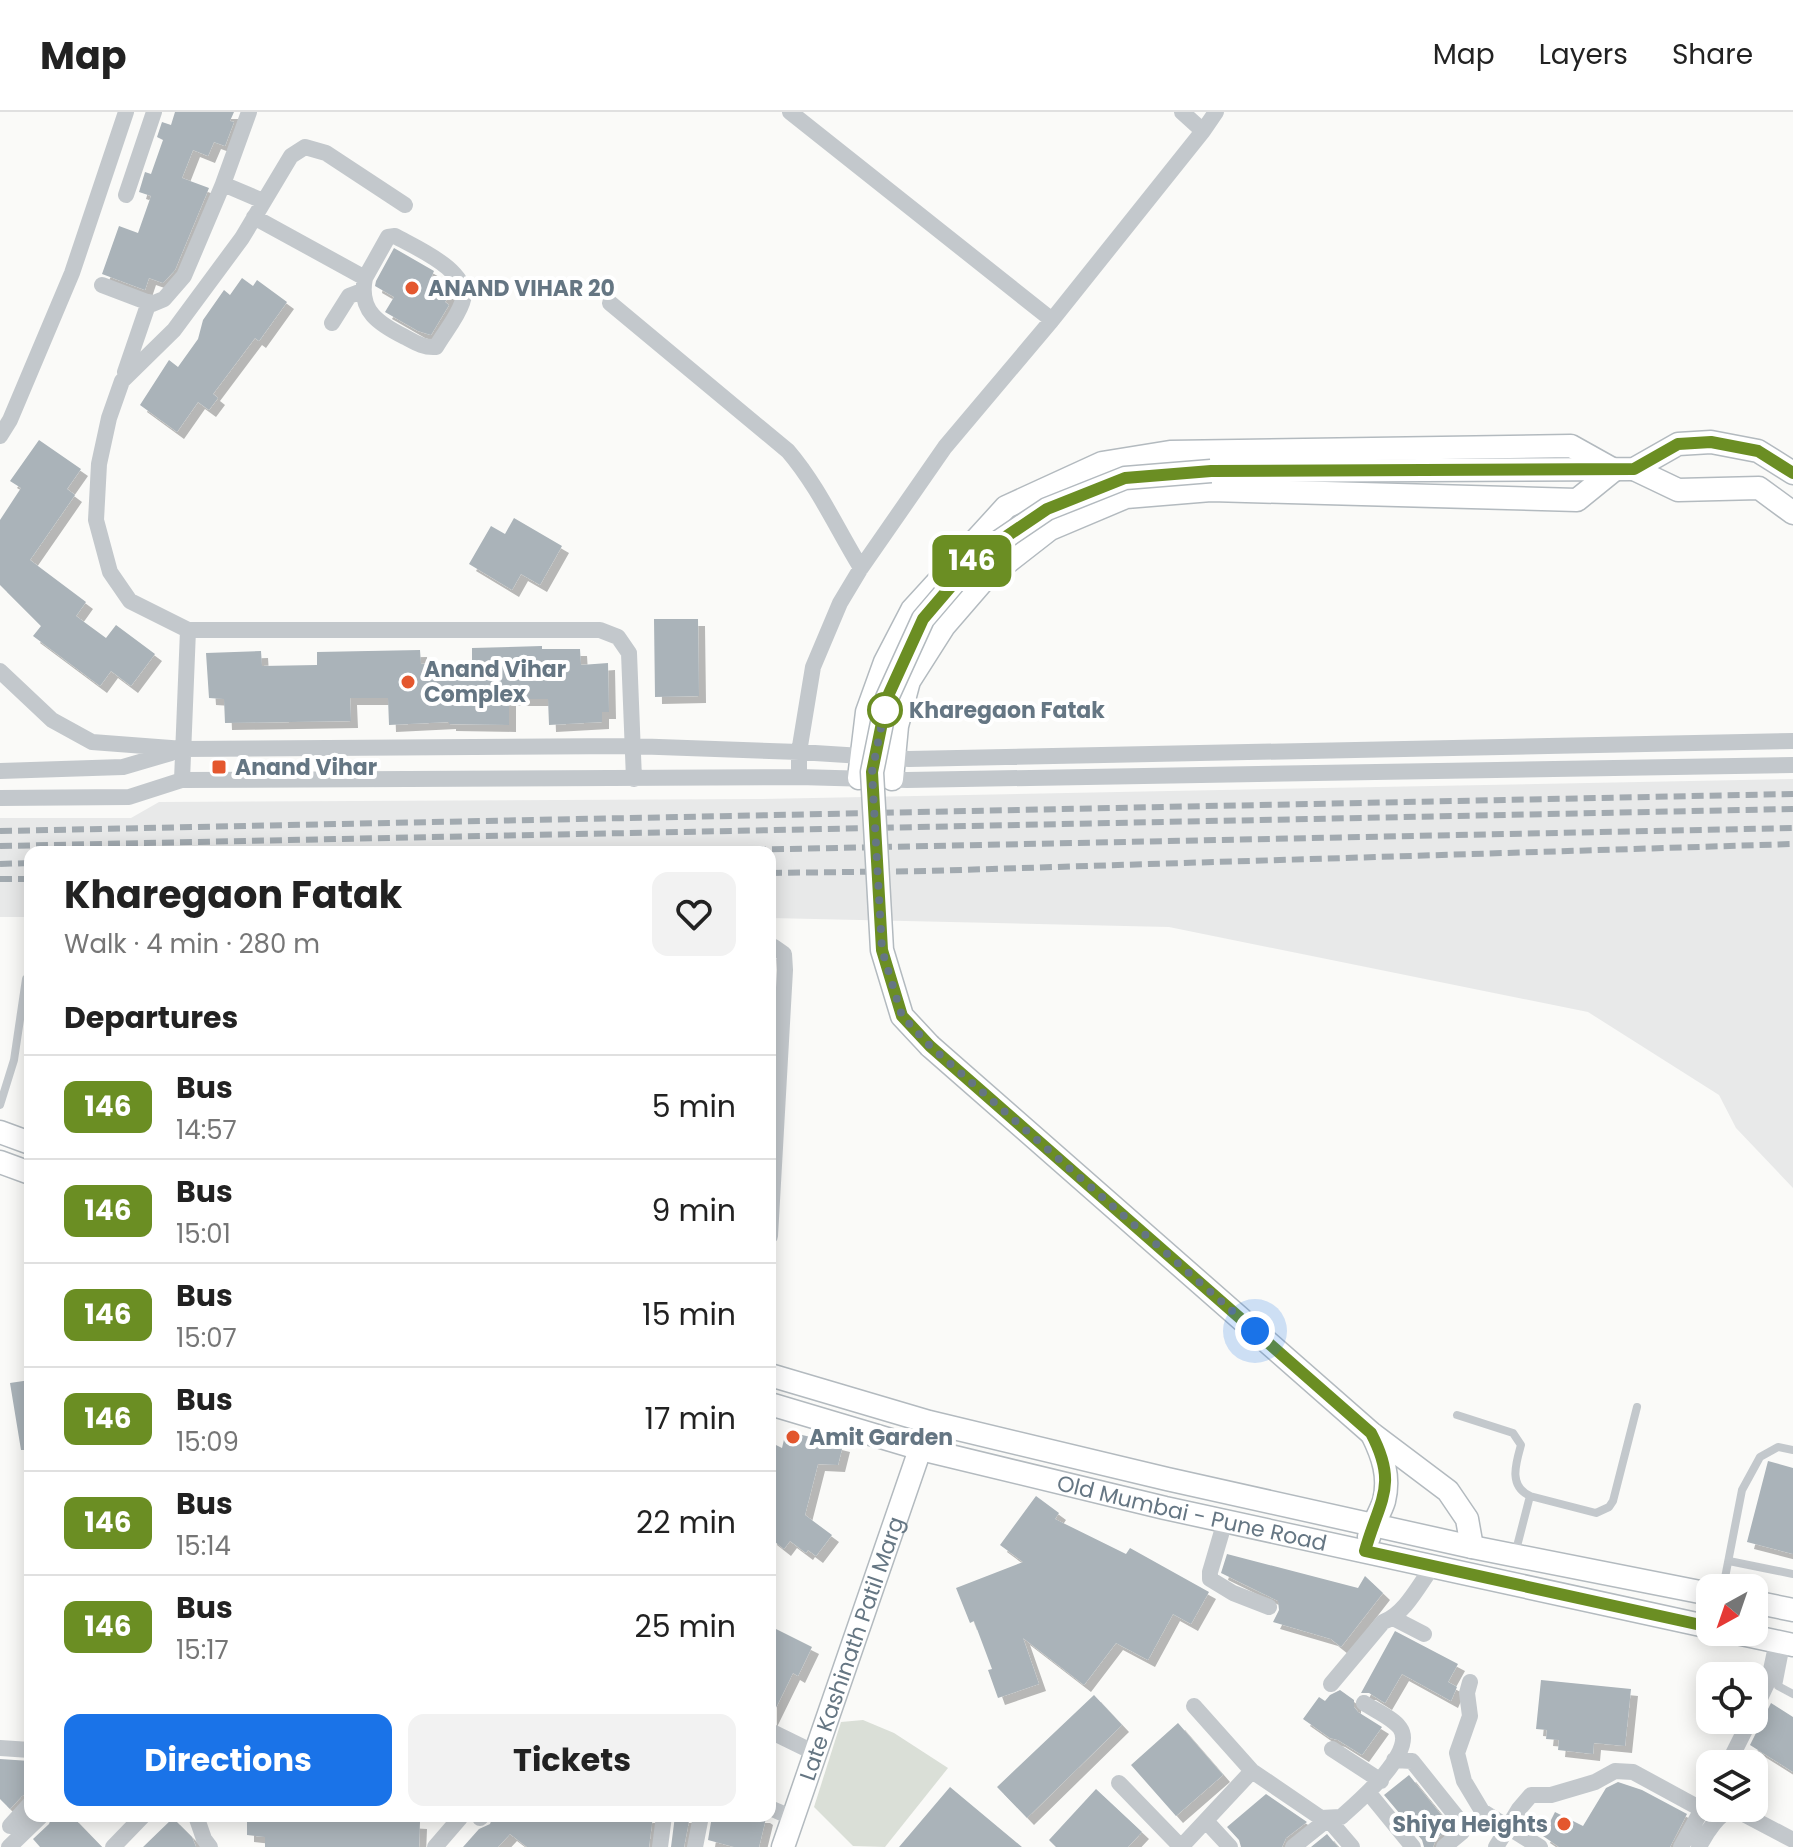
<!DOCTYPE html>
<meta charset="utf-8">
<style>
:root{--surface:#fff;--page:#f2f2f2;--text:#222;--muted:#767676;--line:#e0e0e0;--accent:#1a73e8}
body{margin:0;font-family:Poppins,sans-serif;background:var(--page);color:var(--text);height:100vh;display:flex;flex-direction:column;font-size:30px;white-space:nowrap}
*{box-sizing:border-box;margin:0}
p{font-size:26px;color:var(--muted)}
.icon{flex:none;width:44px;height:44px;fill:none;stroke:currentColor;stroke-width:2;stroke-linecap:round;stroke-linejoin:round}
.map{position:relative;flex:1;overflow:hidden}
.side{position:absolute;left:24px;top:734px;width:752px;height:976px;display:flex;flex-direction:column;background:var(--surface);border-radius:16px;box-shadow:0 4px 20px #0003}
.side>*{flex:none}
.badge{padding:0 16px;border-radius:12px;font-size:28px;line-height:52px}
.needle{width:52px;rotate:220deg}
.fabs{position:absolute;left:1696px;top:1462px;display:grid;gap:16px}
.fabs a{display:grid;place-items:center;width:72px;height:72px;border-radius:16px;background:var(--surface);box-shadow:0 4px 20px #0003;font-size:40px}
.you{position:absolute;width:40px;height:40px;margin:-20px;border:6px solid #fff;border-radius:50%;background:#1a73e8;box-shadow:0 0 0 12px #1a73e833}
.map>.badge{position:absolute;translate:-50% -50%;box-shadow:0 0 0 4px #fff}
h2{padding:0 40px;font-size:30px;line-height:72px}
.round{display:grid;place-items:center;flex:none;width:84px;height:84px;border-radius:16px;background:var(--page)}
.overview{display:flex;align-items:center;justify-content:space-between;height:136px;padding:0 40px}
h1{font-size:38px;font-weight:700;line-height:60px}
.button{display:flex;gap:16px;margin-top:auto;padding:16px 40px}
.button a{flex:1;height:92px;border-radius:16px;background:var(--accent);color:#fff;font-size:32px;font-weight:700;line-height:92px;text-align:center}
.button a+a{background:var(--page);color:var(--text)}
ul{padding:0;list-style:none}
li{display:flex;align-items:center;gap:24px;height:104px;padding:0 40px;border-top:2px solid var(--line)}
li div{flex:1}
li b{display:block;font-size:30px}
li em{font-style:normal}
li .badge{min-width:88px;font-weight:700;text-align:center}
header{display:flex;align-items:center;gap:48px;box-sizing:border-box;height:112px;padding:0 40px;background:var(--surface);border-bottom:2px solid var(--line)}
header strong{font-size:38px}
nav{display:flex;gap:44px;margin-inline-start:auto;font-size:28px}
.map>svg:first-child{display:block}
</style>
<header>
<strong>Map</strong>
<nav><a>Map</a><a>Layers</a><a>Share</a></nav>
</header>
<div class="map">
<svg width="1793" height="1735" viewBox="0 0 1793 1735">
<defs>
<filter id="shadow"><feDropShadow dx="7" dy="7" stdDeviation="0" flood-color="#0004"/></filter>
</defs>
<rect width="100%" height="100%" fill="#fafaf8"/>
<!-- built -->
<path fill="#e8e9e9" d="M1793 667V1076L1736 1016 1719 983 1588 900 1169 815 770 806V740H30V805H0V706H131L159 690 759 687Z"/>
<!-- green -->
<path fill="#dadfd7" d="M863 1608 894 1621 948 1656 885 1735 853 1734 814 1695 841 1610Z"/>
<!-- building -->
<path fill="#aab3b9" filter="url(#shadow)" d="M175 0H234L230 9 234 10 225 34 214 30 208 44 193 38 182 66 209 76 175 158 163 171 149 166 145 178 102 162 119 114 138 121 151 84 139 80 145 60 151 62 163 28 157 25 162 10 171 13Z
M394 136 434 159 431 166 451 181 445 190 449 193 431 223 418 219 385 200 394 185 375 174 376 169Z
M242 166 253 174 257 168 287 190 259 229 255 226 213 282 218 286 209 298 198 290 177 320 140 293 169 248 178 255 198 227 203 208 224 178 230 183Z
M39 328 81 357 67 377 75 383 30 448 86 490 76 504 106 526 116 513 155 542 131 574 111 559 100 574 33 524 41 514 0 473V408L21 376 10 369Z
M514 406 562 434 540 473 521 462 512 478 469 452 491 414 505 422Z
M654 507H698L699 584 655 585Z
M542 534V537H580L581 553 608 551 609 600H602V610L549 613 548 587H509V613L449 612V610L389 613 388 586H350L351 609 225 611 224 587 209 586 206 541 261 539 262 554 317 553V540L420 538 421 552 472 550V536Z
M30 1268V1338H21L10 1271Z
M786 1319 843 1333 838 1353 818 1352 805 1403 832 1423 816 1444 808 1438 806 1441 790 1429 784 1437 770 1426V1330L782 1336Z
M1768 1349 1793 1356V1442L1747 1430Z
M1036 1384 1059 1401 1055 1407 1126 1442 1130 1436 1209 1480 1191 1512 1173 1502 1148 1548 1116 1531 1084 1573 1023 1526 1039 1572 998 1586 988 1558 992 1557 974 1509 970 1511 956 1476 1023 1450 1000 1433Z
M1227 1442 1358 1476 1365 1464 1383 1481 1341 1535 1331 1527 1273 1510 1279 1498 1278 1489 1221 1461Z
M770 1514 812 1535 798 1564 793 1561 770 1608Z
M1395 1519 1458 1552 1448 1570 1457 1575 1451 1589 1402 1562 1385 1591 1369 1581H1361Z
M1541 1568 1631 1577 1625 1634 1594 1631 1593 1642 1558 1638 1559 1628 1546 1627 1547 1618 1536 1617Z
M1340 1578 1354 1588V1595L1358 1600 1382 1615 1362 1643 1338 1628 1330 1626 1303 1607 1319 1585 1325 1589 1330 1583Z
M1094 1583 1122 1613 1027 1706 997 1675Z
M1771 1591 1793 1605V1660L1750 1633Z
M1178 1611 1223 1663 1176 1704 1131 1653Z
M0 1647 30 1649V1681L22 1684 10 1697 0 1687Z
M1409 1663 1451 1715 1436 1727 1433 1735H1424L1422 1728 1384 1683Z
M1618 1670 1642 1678 1687 1702 1670 1735H1559L1543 1724 1555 1700 1583 1714 1606 1676Z
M950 1675 1022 1735H899Z
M1096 1677 1142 1720 1128 1735H1056L1049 1728Z
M1266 1682 1307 1710 1286 1726 1282 1735H1241L1239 1728 1227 1715Z
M52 1704H72L102 1735H40L33 1727 49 1712Z
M247 1704H312L420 1710 419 1735H265V1725L247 1723Z
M493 1704H653L649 1735H527L510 1722 498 1735H463L479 1717 490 1712Z
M675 1704H690L684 1735H671Z
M712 1704H763L766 1706 759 1735H734L708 1728Z
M173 1706 192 1725 196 1735H143Z
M1327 1722 1338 1735H1311Z"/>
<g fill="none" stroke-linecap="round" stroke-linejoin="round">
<defs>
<g id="secondary">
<path d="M1634 357 1678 378 1759 376 1793 401"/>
<path d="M1211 359 1634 357 1678 332 1711 330 1758 339 1793 361"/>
<path d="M859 666 867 600 885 550 912 498 1006 395 1102 351 1170 340 1571 334 1614 358 1577 388 1211 378 1126 385 1050 417 982 470 944 514 909 569 897 614 892 667"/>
<path d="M930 934 1371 1321 1448 1379 1467 1407 1472 1435"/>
<path d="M0 1020 30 1031"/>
<path d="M0 1050 30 1061"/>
<path d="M770 1263 929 1310 1167 1367 1472 1435 1710 1482"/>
<path id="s1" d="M770 1292 921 1337 1165 1396 1710 1515"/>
<path d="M1369 1425C1372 1412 1380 1402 1384 1389 1390 1365 1383 1344 1372 1322"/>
<path d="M1754 1490 1793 1498"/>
<path d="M1732 1520 1793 1533"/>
<path id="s2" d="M783 1735 925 1323"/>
</g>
</defs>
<!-- secondary casing -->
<use href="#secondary" stroke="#b3babf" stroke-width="25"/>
<!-- lane -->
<path stroke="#c3c8cc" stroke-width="8" d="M0 993 14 948 26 867
M1457 1303 1513 1321 1521 1333C1516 1351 1508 1374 1530 1384
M1515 1442 1530 1384 1596 1401 1609 1395 1613 1389 1637 1295
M1729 1449 1793 1462
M1723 1476 1742 1378 1760 1345 1778 1335 1793 1338
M1786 1533 1778 1574 1793 1582"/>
<!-- street -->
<path stroke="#c3c8cc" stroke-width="16" d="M790 0 1052 208
M1203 19 1216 0
M223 72 263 89
M126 83 154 0
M405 93 326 41 305 35 291 44 242 126 174 218 122 269 109 306 99 352 96 408 110 460 130 489 188 518H600L618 525 629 541 634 667
M254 105 365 166C358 199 379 212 405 225 416 231 424 236 436 235 444 221 457 206 462 191 474 160 416 136 395 124L388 125 365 166
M102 173 152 192 164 187 184 164 223 72 249 0
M610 191 788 339C818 374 837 417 861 456
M332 211 349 184 362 179
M125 260 149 190
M0 324 10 308 72 161 126 0
M0 559 52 608 92 630 184 637 631 634 799 640 909 647 1793 629
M0 659 123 655 171 641
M799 665V640L813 555 840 491 861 456 945 335 1052 208 1203 19 1182 0
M182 668 188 518
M0 686 129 685 182 668 799 665 907 668 1793 653
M770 835H774L784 842 785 858 770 1124
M1225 1409 1210 1460V1467L1233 1481 1269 1495
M1393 1506 1424 1522
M1470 1570 1467 1581 1470 1604 1457 1641 1464 1669 1482 1699 1540 1735
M1331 1572 1383 1510C1405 1502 1419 1473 1433 1454
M1754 1599 1769 1567 1777 1530
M770 1619 815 1641
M0 1636 30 1638
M1332 1637 1381 1669
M1394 1648 1412 1649 1464 1714 1462 1720 1444 1735
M1728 1652 1750 1608
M1252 1659 1321 1706 1341 1705C1357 1691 1417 1640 1400 1616 1393 1606 1374 1598 1364 1591
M1119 1671 1181 1735
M1368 1680 1413 1735
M770 1696 793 1706
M196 1704 204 1727 210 1735
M480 1706 482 1704
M1206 1709 1230 1735
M10 1714 30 1692
M9 1735 41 1704
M113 1735 143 1704
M435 1735 460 1706
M660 1735 664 1704
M695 1735 701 1704
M1181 1735 1252 1659 1194 1594
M1293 1735 1328 1707 1352 1735
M1496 1735 1519 1697 1531 1683H1551L1595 1670 1615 1659 1633 1660 1701 1697
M1681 1735 1710 1683
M1699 1735C1706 1721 1719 1700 1734 1697L1793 1728"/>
<!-- secondary -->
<use href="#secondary" stroke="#fff" stroke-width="22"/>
<!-- rail -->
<path stroke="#a2aab0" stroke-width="6" stroke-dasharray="12 6" stroke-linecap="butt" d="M0 719 1793 682
M0 734 1793 697
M646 740 1793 716
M0 752 30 751
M770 761 927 759 1793 732
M0 767H30"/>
<defs>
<path id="secondary-bridge" d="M930 934 902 904 882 838 872 660 887 586 923 507 976 445 1047 397 1125 366 1211 359"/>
</defs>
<!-- secondary-bridge casing -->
<use href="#secondary-bridge" stroke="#b3babf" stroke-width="25" stroke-linecap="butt"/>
<!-- secondary-bridge -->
<use href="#secondary-bridge" stroke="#fff" stroke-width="22"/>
</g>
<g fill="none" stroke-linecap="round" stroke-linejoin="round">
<defs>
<path id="line" d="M1710 1515 1365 1439C1379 1388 1399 1374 1371 1321L930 934 902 904 882 838 872 660 887 586 923 507 976 445 1047 397 1125 366 1211 359 1634 357 1678 332 1711 330 1758 339 1793 361"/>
</defs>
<!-- line casing -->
<use href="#line" stroke="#fff" stroke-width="18"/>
<!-- line -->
<use href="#line" stroke="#6b8e23" stroke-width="12"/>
<!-- walk -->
<path stroke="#657683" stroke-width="8" stroke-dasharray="0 14.4" d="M885 598 887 586 872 660 882 838 902 904 930 934 1255 1219"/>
</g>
<!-- markers -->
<g fill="#e4572e" stroke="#fff" stroke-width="3">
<circle cx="412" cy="176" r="8"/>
<circle cx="408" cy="570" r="8"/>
<rect x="211" y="647" width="16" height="16" rx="4"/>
<circle cx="793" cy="1325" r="8"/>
<circle cx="1564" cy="1712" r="8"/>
</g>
<circle fill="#fff" stroke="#6b8e23" stroke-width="4" cx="885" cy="598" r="16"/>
<g text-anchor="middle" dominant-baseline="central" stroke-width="8" stroke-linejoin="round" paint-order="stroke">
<!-- poi labels -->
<g font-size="22" font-weight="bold" fill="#657683" stroke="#fff" text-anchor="start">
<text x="428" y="176">ANAND VIHAR 20</text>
<text x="424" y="557">Anand Vihar<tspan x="424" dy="25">Complex</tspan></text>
<text x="235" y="655">Anand Vihar</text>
<text x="809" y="1325">Amit Garden</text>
<text x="1548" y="1712" text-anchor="end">Shiya Heights</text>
</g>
<!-- stop labels -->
<g font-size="22" font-weight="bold" fill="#657683" stroke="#fff" text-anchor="start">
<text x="909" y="598">Kharegaon Fatak</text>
</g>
<!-- street labels -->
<g font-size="22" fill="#657683" stroke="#fff">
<text stroke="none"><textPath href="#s1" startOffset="436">Old Mumbai - Pune Road</textPath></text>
<text stroke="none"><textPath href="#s2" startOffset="210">Late Kashinath Patil Marg</textPath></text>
</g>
</g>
</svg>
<div class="fabs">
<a><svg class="needle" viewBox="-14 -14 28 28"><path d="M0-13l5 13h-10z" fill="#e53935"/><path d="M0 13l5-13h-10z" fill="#767676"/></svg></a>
<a><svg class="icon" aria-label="locate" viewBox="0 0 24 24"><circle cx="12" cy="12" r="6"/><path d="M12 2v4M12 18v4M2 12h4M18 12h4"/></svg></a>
<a><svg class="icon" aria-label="layers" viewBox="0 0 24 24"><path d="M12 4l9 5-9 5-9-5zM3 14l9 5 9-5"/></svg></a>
</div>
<div class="you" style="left:1255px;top:1219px"></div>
<b class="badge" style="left:972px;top:449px;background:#6b8e23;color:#fff">146</b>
<section class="side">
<div class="overview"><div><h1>Kharegaon Fatak</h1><p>Walk · 4 min · 280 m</p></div><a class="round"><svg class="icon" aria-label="heart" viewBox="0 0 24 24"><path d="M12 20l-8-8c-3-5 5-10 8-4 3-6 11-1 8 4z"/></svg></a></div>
<h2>Departures</h2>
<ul>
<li><span class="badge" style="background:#6b8e23;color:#fff">146</span><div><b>Bus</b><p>14:57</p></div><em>5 min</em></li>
<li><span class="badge" style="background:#6b8e23;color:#fff">146</span><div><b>Bus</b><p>15:01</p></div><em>9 min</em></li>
<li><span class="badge" style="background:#6b8e23;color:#fff">146</span><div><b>Bus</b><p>15:07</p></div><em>15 min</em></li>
<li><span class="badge" style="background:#6b8e23;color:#fff">146</span><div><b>Bus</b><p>15:09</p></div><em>17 min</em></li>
<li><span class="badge" style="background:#6b8e23;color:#fff">146</span><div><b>Bus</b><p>15:14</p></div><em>22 min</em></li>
<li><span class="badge" style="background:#6b8e23;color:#fff">146</span><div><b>Bus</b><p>15:17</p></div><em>25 min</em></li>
</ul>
<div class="button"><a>Directions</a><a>Tickets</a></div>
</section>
</div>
